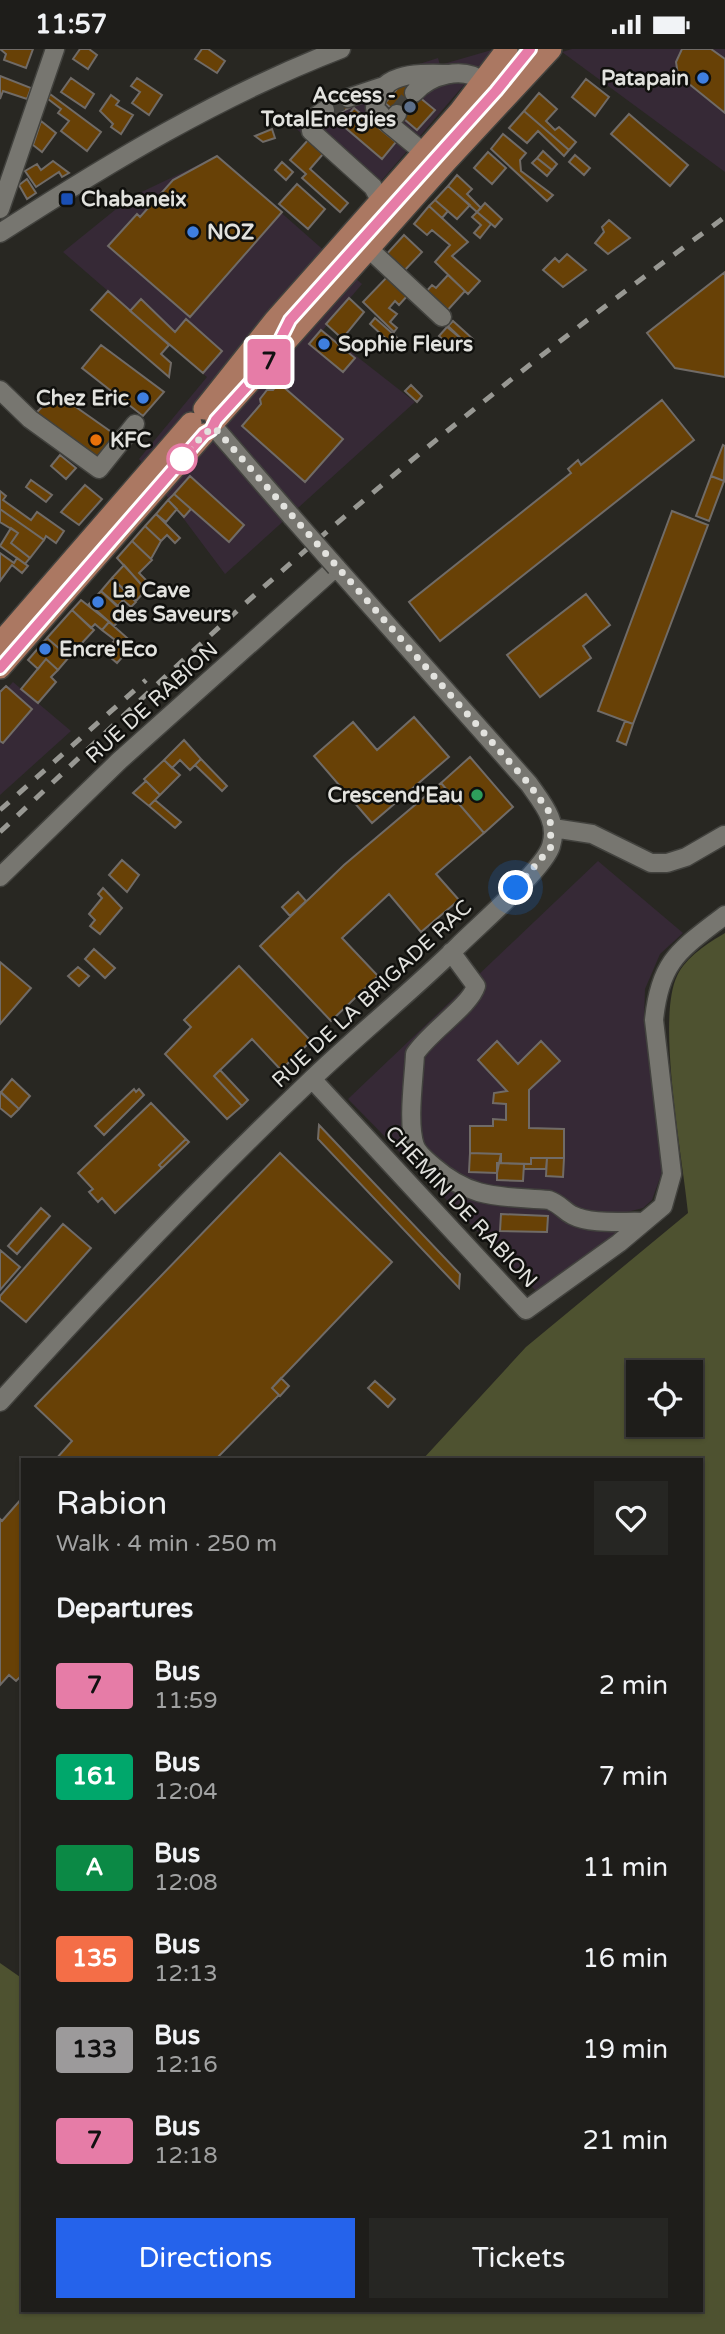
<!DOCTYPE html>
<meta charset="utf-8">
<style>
:root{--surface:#1e1d1a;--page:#262623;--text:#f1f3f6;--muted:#a1a2a2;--line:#3c3b39;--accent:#2563eb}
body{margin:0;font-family:"Varela Round",sans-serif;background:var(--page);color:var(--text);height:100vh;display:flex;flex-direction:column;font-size:26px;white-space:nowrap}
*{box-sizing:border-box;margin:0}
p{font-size:23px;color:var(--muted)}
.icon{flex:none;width:38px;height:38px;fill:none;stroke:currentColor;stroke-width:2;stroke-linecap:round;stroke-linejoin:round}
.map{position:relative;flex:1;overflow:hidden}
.details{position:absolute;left:21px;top:1409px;width:682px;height:854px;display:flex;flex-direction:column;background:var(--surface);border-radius:0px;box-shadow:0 2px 5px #0004,0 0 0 2px var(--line)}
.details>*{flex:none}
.badge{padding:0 14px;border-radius:5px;font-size:24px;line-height:46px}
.controls{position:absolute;left:626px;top:1311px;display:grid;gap:14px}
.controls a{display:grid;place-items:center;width:77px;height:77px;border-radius:0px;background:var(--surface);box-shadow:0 2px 5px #0004,0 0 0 2px var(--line);font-size:35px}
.you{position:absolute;width:35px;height:35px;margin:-18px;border:5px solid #fff;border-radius:50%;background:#1a73e8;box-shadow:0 0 0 10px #1a73e833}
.map>.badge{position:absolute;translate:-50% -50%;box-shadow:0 0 0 4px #fff}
h2{padding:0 35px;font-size:26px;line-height:63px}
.round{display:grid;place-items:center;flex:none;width:74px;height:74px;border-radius:0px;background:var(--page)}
.head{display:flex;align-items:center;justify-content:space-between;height:119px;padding:0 35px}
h1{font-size:33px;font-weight:600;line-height:52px}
.button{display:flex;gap:14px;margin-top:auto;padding:14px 35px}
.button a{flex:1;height:80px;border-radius:0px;background:var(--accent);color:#fff;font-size:28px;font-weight:600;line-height:80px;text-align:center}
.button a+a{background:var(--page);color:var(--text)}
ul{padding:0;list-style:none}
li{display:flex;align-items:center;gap:21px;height:91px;padding:0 35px}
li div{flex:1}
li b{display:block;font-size:26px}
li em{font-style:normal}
li .badge{min-width:77px;font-weight:700;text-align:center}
.status{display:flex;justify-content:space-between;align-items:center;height:49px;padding:0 35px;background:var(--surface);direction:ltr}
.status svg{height:19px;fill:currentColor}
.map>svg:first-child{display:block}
</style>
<div class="status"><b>11:57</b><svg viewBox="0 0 49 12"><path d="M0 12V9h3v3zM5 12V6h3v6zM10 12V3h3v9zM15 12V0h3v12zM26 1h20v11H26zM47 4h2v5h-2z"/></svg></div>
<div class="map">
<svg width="725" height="2285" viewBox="0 0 725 2285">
<rect width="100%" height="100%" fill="#282722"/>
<!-- commercial -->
<path fill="#362936" d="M495 0 369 146 289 73 323 58 321 53 344 41 407 19 438 9 440 16Z
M572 0H725V123L562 3Z
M217 107 362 235 323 281 415 353 225 525 139 410 207 328 63 203 131 148Z
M13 633 71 682 0 746V647Z
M598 812 683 884 660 905 645 940 644 972 662 1123 652 1151 643 1159 627 1163 619 1186 545 1240 535 1241 348 1050Z"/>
<!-- green -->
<path fill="#4e5230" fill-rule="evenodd" d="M725 884V2285H0V1914L23 1930V2261H702V1410H423L526 1298 688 1164C683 1110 656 971 677 927 686 908 708 894 725 884ZM691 1323V1376H639V1323Z"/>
<!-- building -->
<path fill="#684106" stroke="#706b67" stroke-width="2" d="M0 0H33L26 19 4 11 6 5Z
M80 0H89L97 6 88 20 73 10Z
M202 0H208L225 12 217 24 195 10Z
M682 0H711L725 10V64L678 26 676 13Z
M0 27 31 39 27 50 3 42 0 50Z
M71 29 94 45 85 59 61 43Z
M137 29 162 46 149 66 132 54 140 43 131 37Z
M586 30 609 48 595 67 572 48Z
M402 34 435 61 417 81 385 54Z
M344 41 353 57 329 69 321 53Z
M539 44 557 60 546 72 555 81 559 78 576 93 569 101 524 62Z
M50 45 101 83 87 102 61 82 69 72 58 64 61 60 48 50Z
M111 46 119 52 116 56 133 66 121 85 111 78 113 75 100 62Z
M354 59 396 93 382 110 341 75Z
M524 62 569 101 564 107 538 82 527 94 509 79Z
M629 65 688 116 670 137 611 85Z
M41 72 56 84 42 103 33 96Z
M272 80 275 89 263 93 255 87Z
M503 85 526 104 520 111 521 122 553 146 547 152 491 100Z
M308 91 323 105 310 120 348 154 340 163 302 129 306 125 290 111Z
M543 102 557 115 552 121 537 109Z
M488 103 506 119 492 135 474 119Z
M575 106 590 119 584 126 569 113Z
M217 107 282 163 190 268 108 197 137 165 140 168 173 131Z
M537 109 552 121 547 127 532 114Z
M53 112 69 124 62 128 59 123 36 138 25 122 37 115 41 121Z
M282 113 293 123 286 131 275 121Z
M457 126 472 140 467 145 481 159 477 163 448 137Z
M27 130 36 144 27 150 19 136Z
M297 135 325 160 308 180 279 155Z
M448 137 470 156 457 170 435 151Z
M435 151 448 162 442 169 429 157Z
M485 154 502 170 495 178 477 163Z
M429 157 468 193 452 207 480 232 468 245 435 213 450 196 432 181 427 186 414 175Z
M477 163 491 175 480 189 474 184 481 176 472 168Z
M609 171 630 189 608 205 595 194 604 183 602 178Z
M404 186 422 203 402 224 384 208Z
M567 205 586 221 563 238 543 221 555 209 559 213Z
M725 223V328L675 319 647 284Z
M448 226 465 242 445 264 424 245 432 236 436 239Z
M387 228 408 246 399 256 395 252 389 259 397 265 390 273 397 279 394 283 363 253Z
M108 242 169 296 161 305 171 314 169 328 91 261Z
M349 249 364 263 346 285 351 289 347 294 326 275Z
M141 250 175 283 186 270 222 302 203 324 130 262Z
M375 269 402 293 396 299 370 275Z
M453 272 473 290 468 296 448 277Z
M447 278 459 288 451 298 439 287Z
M321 281 355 309 343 323 309 295Z
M101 296 164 343 143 367 82 319Z
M279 334 343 390 305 433 242 377 261 355 260 350 267 341H273Z
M411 336 422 347 417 353 405 342Z
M56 344 117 387 97 412 34 366Z
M662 351 694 391 440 592 409 553 571 424 568 420 578 411 581 416Z
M723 396 725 397 724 432 711 427Z
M60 406 76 419 66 430 51 417Z
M190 427 244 476 229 493 174 445Z
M711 427 724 432 709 472 696 467Z
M31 431 52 446 46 453 26 438Z
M85 436 102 450 79 476 61 463Z
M0 442 6 447 3 451 31 471 37 463 64 482 56 494 46 487 44 491 0 460Z
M174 445 191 460 184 468 168 451Z
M168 451 177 460 166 473 156 465Z
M0 460 44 491 30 509 11 494 18 484 0 473Z
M672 462 708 476 633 675 598 662Z
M156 465 180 489 175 494 167 486 161 492 145 477Z
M145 477 161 492 151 510 132 492Z
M11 479 18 484 11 494 30 509 25 515 0 497Z
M132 492 152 511 139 524 146 531 142 536 117 509Z
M0 504 14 514 17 509 28 517 22 524 12 516 0 532Z
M124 516 146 541 136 552 112 529Z
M112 529 136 553 131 558 123 551 118 557 101 542Z
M101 542 125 565 114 577 89 555Z
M586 545 610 576 583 597 591 609 540 648 507 606Z
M81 551 109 573 102 581 95 575 91 579 72 561Z
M72 561 94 581 69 608 47 589Z
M109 573 134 595 117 614 104 603 115 591 102 581Z
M47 589 69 608 58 621 46 610 38 620 28 611Z
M46 610 58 621 51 628 56 633 38 654 21 640Z
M6 637 32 660 3 694 0 692V643Z
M414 668 449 708 372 774 314 707 353 673 377 701Z
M625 672 633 675 626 696 617 692Z
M184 691 201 710 190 721 180 711 172 719 164 711Z
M470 708 513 758 484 784 441 734Z
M201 710 227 737 222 742 195 716Z
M164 711 180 726 160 746 144 730Z
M146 732 160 746 149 757 133 744Z
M441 734 484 784 436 825 459 851 421 883 389 845 342 889 378 927 331 972 260 897 344 816Z
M155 751 181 773 175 779 149 757Z
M122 811 139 826 127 843 109 826Z
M103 839 122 859 100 885 90 877 95 871 89 865 102 849 98 845Z
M298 843 306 852 290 867 282 858Z
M94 900 115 919 105 929 85 910Z
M0 913 31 939 0 975Z
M239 917 311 992 281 1021 252 990 214 1027 242 1057 227 1070 165 1005 191 978 184 971Z
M78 918 89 927 79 937 68 927Z
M497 992 518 1015 541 992 560 1012 529 1041V1079L564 1080V1109H531V1115L501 1114V1105L470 1104V1077H493V1070L506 1071V1055L493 1054 494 1044 507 1042 478 1011Z
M220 1021 248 1051 242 1057 214 1027Z
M12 1030 30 1047 19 1060 1 1043Z
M134 1040 136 1043 139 1040 144 1046 104 1086 95 1077Z
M0 1043 19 1060 11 1068 0 1059Z
M151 1054 186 1090 159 1116 162 1119 115 1164 102 1149 98 1153 89 1143 93 1140 78 1124Z
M319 1076 460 1225 459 1239 318 1090Z
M186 1090 189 1093 162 1119 159 1116Z
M280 1104 392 1213 272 1339 279 1346 216 1410H56L72 1392 35 1357Z
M470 1104 501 1105 497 1124 469 1123Z
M531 1109H547L546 1120H524V1115H531Z
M547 1109H564L563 1128 546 1127Z
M497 1114 524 1115 523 1132 497 1131Z
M41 1159 50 1167 17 1205 8 1197Z
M501 1165 548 1167 547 1183 500 1182Z
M63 1175 91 1199 26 1273 0 1251V1247Z
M0 1201 20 1218 0 1241Z
M281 1329 289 1337 280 1347 272 1339Z
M375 1332 395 1350 388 1358 368 1339Z
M23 1448V1625L16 1632 9 1626 0 1636V1470L2 1472Z"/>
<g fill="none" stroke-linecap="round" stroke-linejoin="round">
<!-- minor-tunnel -->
<path stroke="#44433e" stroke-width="18" stroke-dasharray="18 9" stroke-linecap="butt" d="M325 61 348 49
M397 65 414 44"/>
<defs>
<path id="minor" d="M414 44C430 26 463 16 484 33
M348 49 387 36
M325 61 312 70 311 82 373 138 380 151
M397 65 389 75 423 103
M389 75 375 59C378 20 424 25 451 25
M0 160 55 0
M0 184C109 114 219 47 341 0
M369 200 442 268
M267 291 290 271 496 42 530 0
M0 341 30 370 99 420 135 375
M214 378 292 468
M553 779 592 785 651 814H667L686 808 724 786
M0 828 119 712 336 518 529 735C542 754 559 772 551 797 544 820 478 877 458 897 411 943 360 984 313 1029 204 1133 101 1241 0 1353
M451 903 476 937C470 957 429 983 415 1005 414 1029 407 1074 415 1097 418 1105 426 1111 433 1117 472 1151 500 1147 549 1151 560 1155 563 1161 572 1166 591 1176 624 1172 644 1173
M312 1030 526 1261 619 1194 663 1157 672 1125 654 971C660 911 680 901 725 866"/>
<path id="major" d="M204 360 274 272 459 63 507 0
M216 371 446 113 551 0
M0 594 191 374
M0 619 204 385"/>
</defs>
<!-- minor casing -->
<use href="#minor" stroke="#42423e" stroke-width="21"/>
<!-- major casing -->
<use href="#major" stroke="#42423e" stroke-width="24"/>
<!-- minor -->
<use href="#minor" stroke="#777670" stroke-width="18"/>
<!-- major -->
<use href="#major" stroke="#ab7862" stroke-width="21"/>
<!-- rail -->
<path stroke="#989893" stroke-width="5" stroke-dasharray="12 12" stroke-linecap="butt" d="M0 761 146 631
M0 783C91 698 181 611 275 528 419 401 570 281 725 168"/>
<defs>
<path id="minor-bridge" d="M292 468 336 518"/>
</defs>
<!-- minor-bridge casing -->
<use href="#minor-bridge" stroke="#42423e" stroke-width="21" stroke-linecap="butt"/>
<!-- minor-bridge -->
<use href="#minor-bridge" stroke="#777670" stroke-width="18"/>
</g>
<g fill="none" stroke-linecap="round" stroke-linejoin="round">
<defs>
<path id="line" d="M0 619 204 385 211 381 216 371 269 313 290 271 496 42 530 0"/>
</defs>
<!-- line casing -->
<use href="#line" stroke="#fff" stroke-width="16"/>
<!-- line -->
<use href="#line" stroke="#e67ca7" stroke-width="10"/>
<!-- walk -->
<path stroke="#e2e2de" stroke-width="7" stroke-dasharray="0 12.6" d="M182 410 204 385 214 378 529 735 550 764 551 798 516 839"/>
</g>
<!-- markers -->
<g fill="#3f7fe0" stroke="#10100d" stroke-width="2.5">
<circle cx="703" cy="29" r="7"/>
<circle cx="193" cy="183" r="7"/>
<circle cx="324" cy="295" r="7"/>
<circle cx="143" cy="349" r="7"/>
<circle cx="98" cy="553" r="7"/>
<circle cx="45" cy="600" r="7"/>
</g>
<circle fill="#5c6f8a" stroke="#10100d" stroke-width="2.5" cx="410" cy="58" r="7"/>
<rect fill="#1a4fb4" stroke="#10100d" stroke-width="2.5" x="60" y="143" width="14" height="14" rx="3.5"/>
<circle fill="#e8710a" stroke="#10100d" stroke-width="2.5" cx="96" cy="391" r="7"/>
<circle fill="#fff" stroke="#e67ca7" stroke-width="3.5" cx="182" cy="410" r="14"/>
<circle fill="#2e9e5b" stroke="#10100d" stroke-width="2.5" cx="477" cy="746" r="7"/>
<g text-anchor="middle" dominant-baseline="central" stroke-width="5" stroke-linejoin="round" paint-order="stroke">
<!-- poi labels -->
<g font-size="21" font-weight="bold" fill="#e2e2de" stroke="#10100d" text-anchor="start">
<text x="689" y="29" text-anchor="end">Patapain</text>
<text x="396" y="46" text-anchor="end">Access -<tspan x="396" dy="24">TotalEnergies</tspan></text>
<text x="81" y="150">Chabaneix</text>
<text x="207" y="183">NOZ</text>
<text x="338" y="295">Sophie Fleurs</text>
<text x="129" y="349" text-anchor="end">Chez Eric</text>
<text x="110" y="391">KFC</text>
<text x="112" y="541">La Cave<tspan x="112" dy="24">des Saveurs</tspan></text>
<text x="59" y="600">Encre'Eco</text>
<text x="463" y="746" text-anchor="end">Crescend'Eau</text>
</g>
<!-- street labels -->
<g font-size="21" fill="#e2e2de" stroke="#10100d">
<text transform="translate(152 654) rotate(-42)">RUE DE RABION</text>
<text transform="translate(372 945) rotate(-43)">RUE DE LA BRIGADE RAC</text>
<text transform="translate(461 1158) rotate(47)">CHEMIN DE RABION</text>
</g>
</g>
</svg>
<div class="controls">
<a><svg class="icon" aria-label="locate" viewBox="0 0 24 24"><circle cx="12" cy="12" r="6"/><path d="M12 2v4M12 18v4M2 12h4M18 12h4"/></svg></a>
</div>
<div class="you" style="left:516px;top:839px"></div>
<b class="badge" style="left:269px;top:313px;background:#e67ca7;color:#111">7</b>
<section class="details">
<div class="head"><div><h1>Rabion</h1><p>Walk · 4 min · 250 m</p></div><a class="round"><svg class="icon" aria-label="heart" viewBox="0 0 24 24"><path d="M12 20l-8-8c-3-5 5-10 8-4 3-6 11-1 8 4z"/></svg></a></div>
<h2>Departures</h2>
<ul>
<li><span class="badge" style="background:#e67ca7;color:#111">7</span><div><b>Bus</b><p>11:59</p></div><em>2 min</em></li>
<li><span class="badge" style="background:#00a76b;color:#fff">161</span><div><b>Bus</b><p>12:04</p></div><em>7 min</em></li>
<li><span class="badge" style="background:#0b8945;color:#fff">A</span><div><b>Bus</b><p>12:08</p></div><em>11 min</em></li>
<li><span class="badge" style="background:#f46e47;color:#fff">135</span><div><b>Bus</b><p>12:13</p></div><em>16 min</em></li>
<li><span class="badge" style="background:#9c9a9b;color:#111">133</span><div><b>Bus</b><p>12:16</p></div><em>19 min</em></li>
<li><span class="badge" style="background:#e67ca7;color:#111">7</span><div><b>Bus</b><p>12:18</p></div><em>21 min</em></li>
</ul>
<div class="button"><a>Directions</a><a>Tickets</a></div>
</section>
</div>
